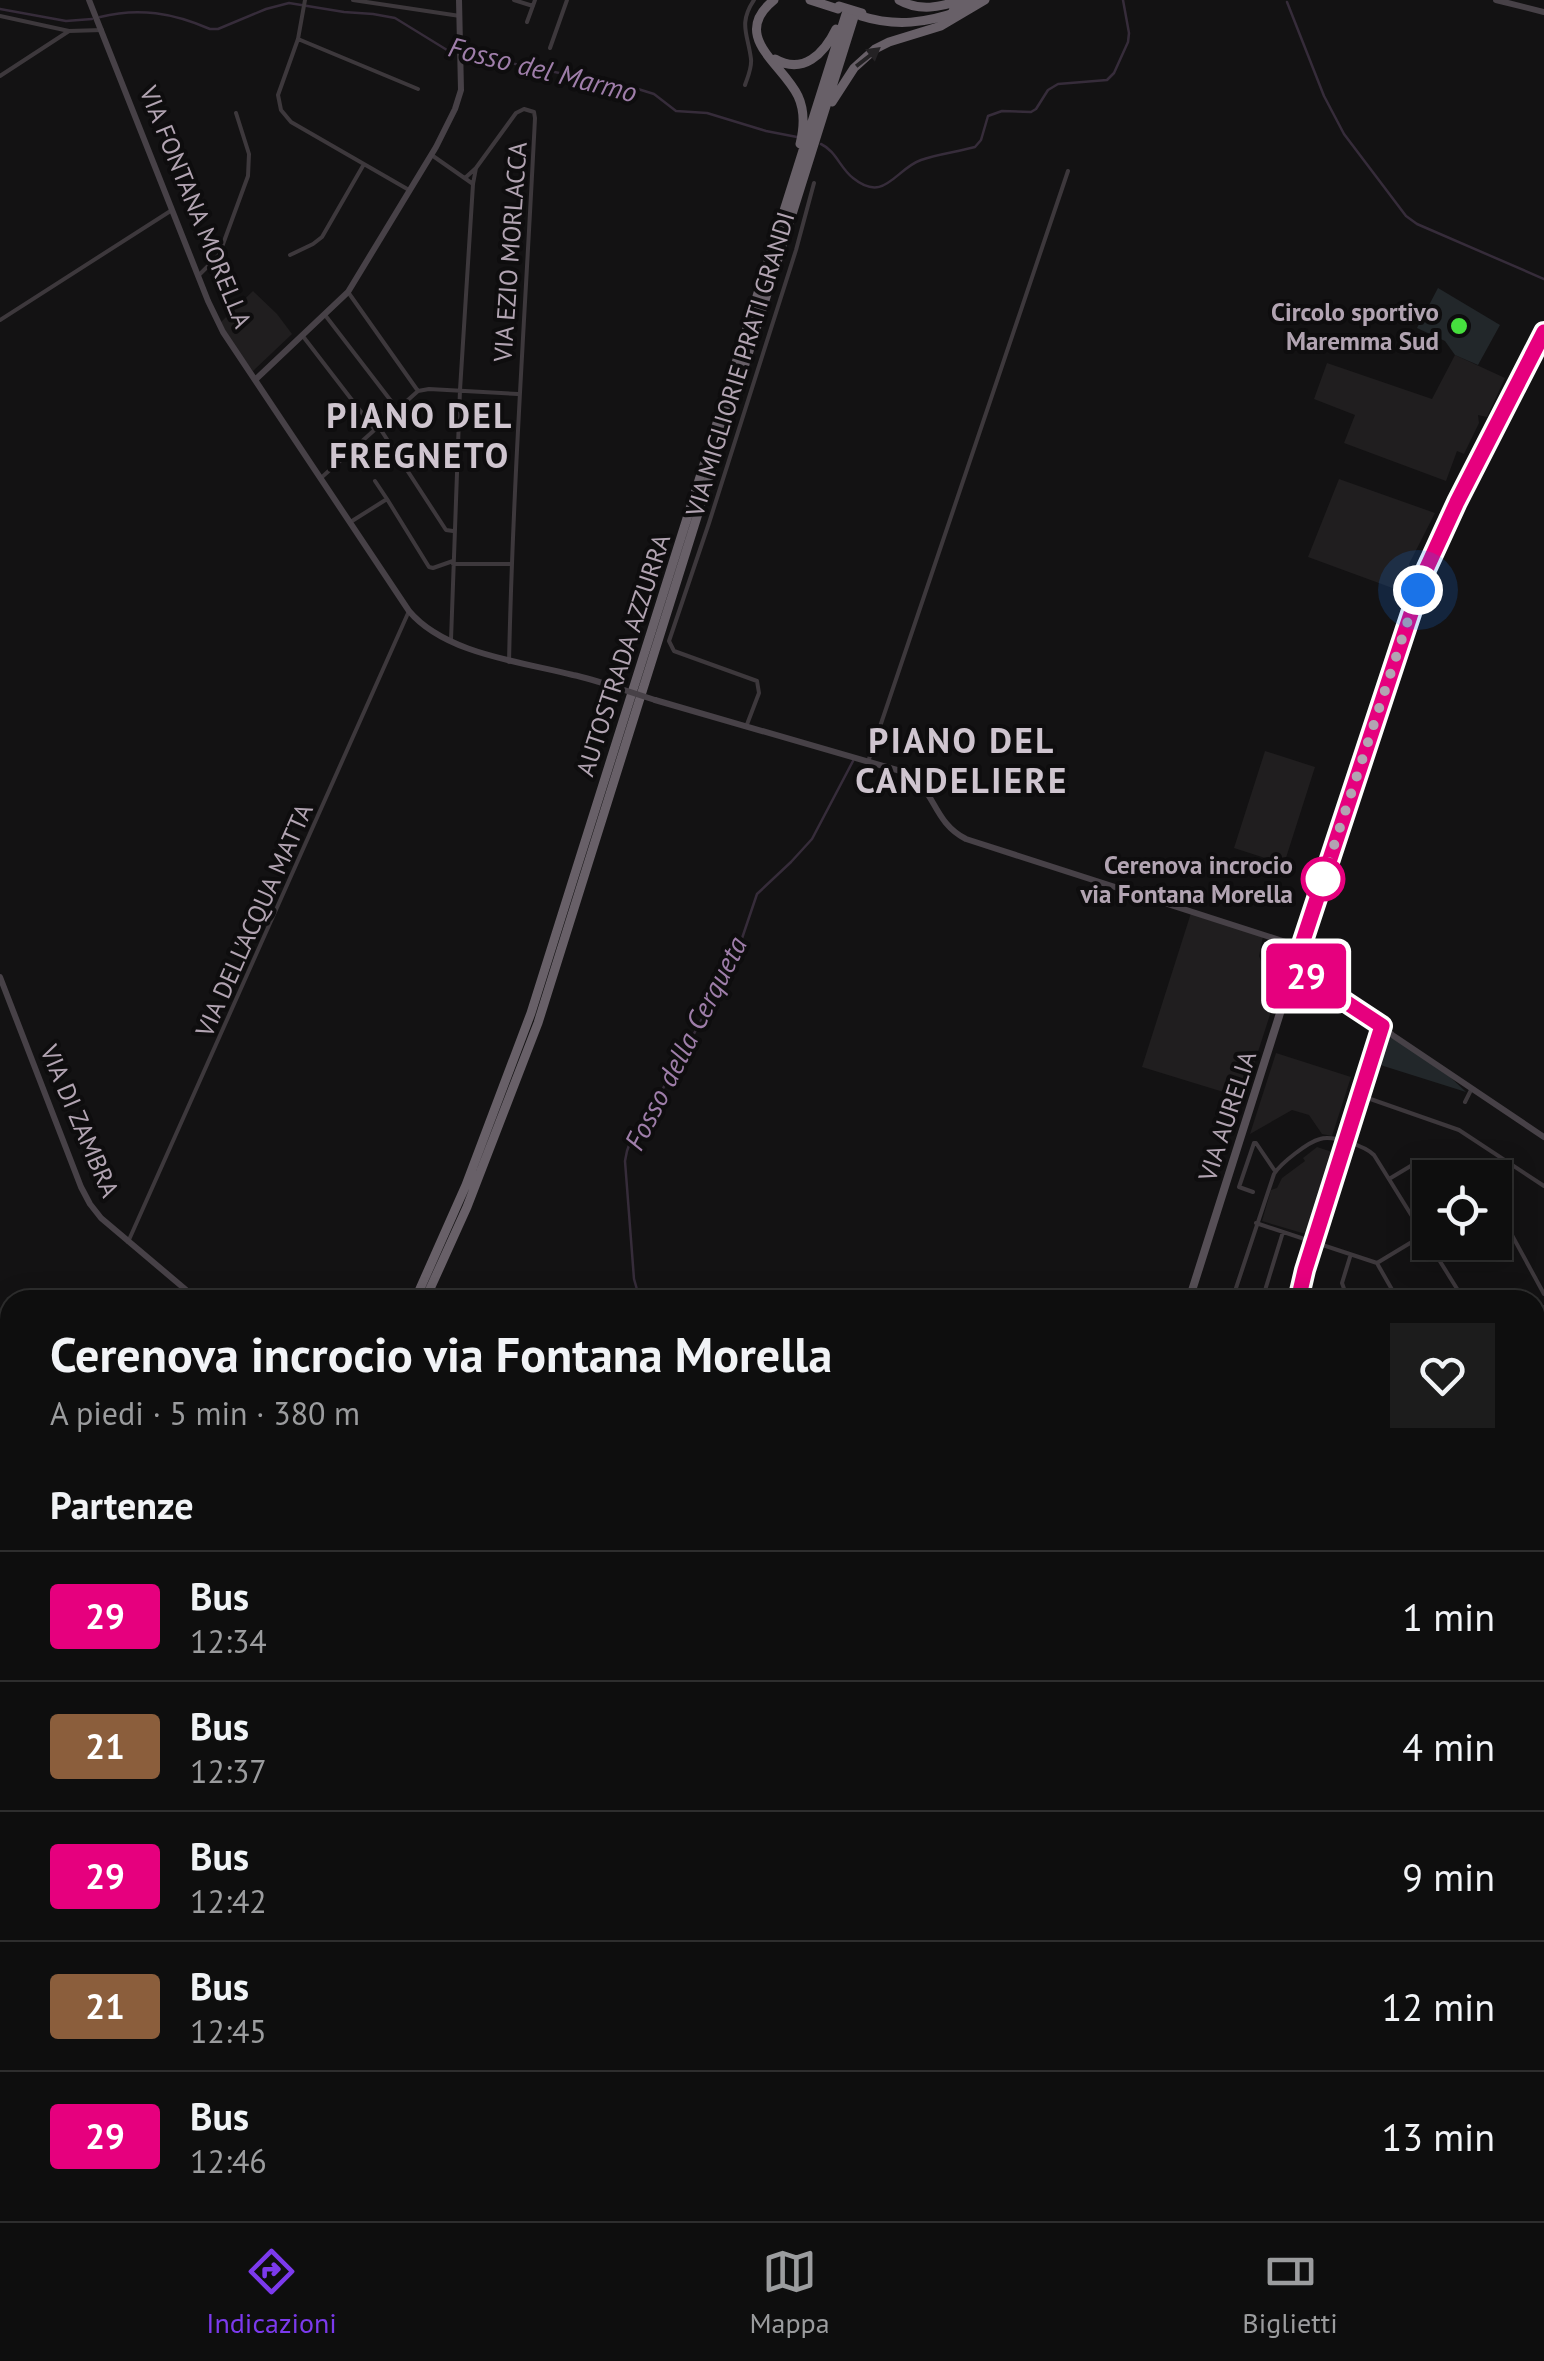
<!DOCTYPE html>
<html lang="it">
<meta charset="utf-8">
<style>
:root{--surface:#0e0e0e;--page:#1c1c1c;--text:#f1f3f6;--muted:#9b9c9e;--line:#2e2e2e;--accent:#7c3aed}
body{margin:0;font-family:"PT Sans",sans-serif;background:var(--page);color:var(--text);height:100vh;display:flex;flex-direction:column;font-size:38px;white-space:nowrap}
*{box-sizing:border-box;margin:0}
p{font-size:32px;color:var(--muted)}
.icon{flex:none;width:55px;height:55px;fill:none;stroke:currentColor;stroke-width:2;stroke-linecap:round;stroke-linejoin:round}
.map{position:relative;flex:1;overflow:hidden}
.sheet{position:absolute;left:0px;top:1290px;width:1545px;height:932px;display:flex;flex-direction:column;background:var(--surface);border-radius:30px 30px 0 0;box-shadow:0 5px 25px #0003,0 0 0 2px var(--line)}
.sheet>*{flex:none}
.badge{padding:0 20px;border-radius:8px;font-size:35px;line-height:65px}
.fabs{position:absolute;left:1412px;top:1160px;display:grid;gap:20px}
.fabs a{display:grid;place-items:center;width:100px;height:100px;border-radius:0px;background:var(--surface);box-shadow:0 5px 25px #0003,0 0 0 2px var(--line);font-size:50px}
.you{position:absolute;width:50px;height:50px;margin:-25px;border:8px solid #fff;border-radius:50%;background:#1a73e8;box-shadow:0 0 0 15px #1a73e833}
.map>.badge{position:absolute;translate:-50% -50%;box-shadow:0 0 0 5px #fff}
h2{padding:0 50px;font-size:38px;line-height:90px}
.round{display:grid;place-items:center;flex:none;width:105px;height:105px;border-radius:0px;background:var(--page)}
.headline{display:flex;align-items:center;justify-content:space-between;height:170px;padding:0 50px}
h1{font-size:48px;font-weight:700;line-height:75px}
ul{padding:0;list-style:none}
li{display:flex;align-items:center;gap:30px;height:130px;padding:0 50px;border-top:2px solid var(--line)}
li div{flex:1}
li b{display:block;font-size:38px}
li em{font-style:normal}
li .badge{min-width:110px;font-weight:700;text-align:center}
.dock{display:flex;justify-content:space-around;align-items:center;height:140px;border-top:2px solid var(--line);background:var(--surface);font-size:28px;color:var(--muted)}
.dock a{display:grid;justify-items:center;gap:5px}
.dock .selected{color:var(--accent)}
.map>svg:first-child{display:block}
</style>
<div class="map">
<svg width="1544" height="2221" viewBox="0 0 1544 2221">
<rect width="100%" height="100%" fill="#131213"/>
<!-- built -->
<path fill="#201e1f" d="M253 291 277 314 292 334 253 371 232 344 221 322Z
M1455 355 1505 378 1487 417 1478 415 1479 423 1464 454 1457 451 1446 481 1344 443 1355 415 1314 399 1327 363 1432 399Z
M1339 479 1435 513 1409 564 1413 573 1406 593 1308 557Z
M1265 751 1315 767 1284 864 1234 848Z
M1191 913 1263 936 1259 956 1270 983 1278 990 1243 1098 1142 1067Z
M1276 1053 1351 1077 1332 1136 1322 1134 1309 1115 1292 1110 1250 1134Z
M1317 1147 1335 1153 1309 1235 1262 1221 1271 1190 1277 1188 1282 1178 1305 1161 1303 1158Z"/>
<!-- green -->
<path fill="#22272a" d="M1438 288 1500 325 1478 365 1455 355 1445 341 1417 328Z
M1392 1037 1449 1076 1466 1092 1374 1063 1380 1047Z"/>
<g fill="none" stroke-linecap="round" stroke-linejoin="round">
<!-- stream -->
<path stroke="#362c3a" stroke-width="2.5" d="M1287 2 1324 96 1344 134 1406 216 1417 224 1544 279
M0 9 66 21 92 19
M100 17C139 7 173 13 210 29H218L266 9 289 3 344 12 373 14 395 18 447 50 638 89 654 94 676 111 707 113 766 131 797 137
M821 144C836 151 840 168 853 178 885 204 895 169 921 160 938 154 957 152 975 147L981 140 988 116 1002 111 1031 112 1036 109 1048 90 1058 84 1107 80 1114 73 1128 42 1129 33 1123 0
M640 1300 634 1279 625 1161 627 1151 634 1131 670 1078 736 956 757 894 791 862 812 839 853 761
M0 1802 10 1813
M0 2002 10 1993
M6 2221 10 2205"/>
<!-- street -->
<path stroke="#3d383c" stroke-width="4" d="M305 0 298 39 278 95 281 110 291 122 409 190
M353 0 460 16
M514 0 533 6
M0 16 69 31 102 30
M527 22 535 0
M298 39 418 89
M550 48 567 0
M0 76 69 31
M745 85C748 76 752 68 751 59 748 34 738 24 754 0
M433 156 473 184 476 168 465 178
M476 168 516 113 524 109 534 112 535 118C526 300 513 480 509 662
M290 255 313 244 322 237 364 164
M198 276 219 255 248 176 249 154 236 113
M348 292 418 391
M325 315 398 410
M0 320 172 210
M302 335 375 430
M379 427 446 530 453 531
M322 477 418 391 429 389 518 394
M375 481 387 499
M352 521 387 499 429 567 433 568 453 561
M453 564H511
M451 640 460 390 473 184
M746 727 759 693 757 681 674 651 669 641 709 523 796 250 814 183
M868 762 1068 171
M1375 1044 1392 1033
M1359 1095 1459 1130 1544 1186
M1465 1102 1472 1088
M1389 1179 1414 1164
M1495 1185 1506 1162
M1253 1192 1239 1187 1254 1143H1256L1275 1171
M1495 1204 1544 1294
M1256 1223 1377 1263 1430 1231
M128 1242 409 611
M1378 1265 1398 1300
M1232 1300 1274 1174C1281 1163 1308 1142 1320 1139 1333 1135 1365 1146 1374 1155L1464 1300
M1262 1300 1283 1232
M1298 1300 1305 1269 1380 1030
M1348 1300 1342 1283 1350 1257
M1535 1313 1544 1307
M1535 1325 1544 1319
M1535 1361H1544
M1535 1400 1544 1412
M1535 1476 1544 1482
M0 1505 10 1495
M1535 1532 1544 1516
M1535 1539 1544 1545
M0 1562 10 1570
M1535 1576 1544 1582
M1535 1606 1544 1591
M1535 1647 1543 1659
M1535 1677 1544 1675
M1535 1712 1544 1711
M1535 1765 1544 1771
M1535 1774 1544 1759
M1535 1885 1544 1878
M1535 1950 1544 1937
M1535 2177 1544 2184
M1034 2212 1036 2221
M1080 2212 1082 2221
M1088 2212 1090 2221
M1497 2212 1501 2221
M908 2221 910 2212
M938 2221 941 2212
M947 2221 950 2212
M1006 2221V2212
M1175 2221 1180 2212
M1251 2221 1255 2212
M1323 2221V2212
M1373 2221 1378 2212
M1420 2221 1425 2212"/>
<!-- secondary -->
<path stroke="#474147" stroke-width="6" d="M89 0 208 301 223 332 409 611C445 654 522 662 573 675 588 678 603 683 618 688
M1496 0 1544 12
M255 380 348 292 436 147 455 109 461 90 459 0
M655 700 904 772C936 787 931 821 966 839L1301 947
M1294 969 1544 1137
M0 977 81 1187 90 1204 101 1218 198 1300
M1535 2121 1544 2126"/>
<!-- primary -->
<path stroke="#564f56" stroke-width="8" d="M1189 1300 1294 969 1418 590 1443 532 1544 332
M897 2221 900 2212"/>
<!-- highway -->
<path stroke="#686068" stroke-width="9" d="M774 0C729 36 783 64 798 96 805 111 804 128 800 144
M810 0 838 9
M899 0C920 12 940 7 962 0
M953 11 972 0
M861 16C896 27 926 23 960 11
M775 59C803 75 824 54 836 29
M832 102 854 68 875 49 889 42 941 26 985 0
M415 1300 466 1185 531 1013 846 14
M425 1300 467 1207 538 1023 854 17
M0 2087 10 2068
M0 2106 10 2087"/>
<defs>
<path id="rail" d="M1535 2010 1544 1996
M1404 2221 1409 2212"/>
</defs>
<!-- rail casing -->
<use href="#rail" stroke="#564f56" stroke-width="6"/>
<!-- rail -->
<use href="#rail" stroke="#0e0d0e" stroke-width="2.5" stroke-dasharray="8" stroke-linecap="butt"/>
<!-- secondary-bridge -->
<path stroke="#474147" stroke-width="6" d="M618 688 655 700"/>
<!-- highway-bridge -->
<path stroke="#686068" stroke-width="9" d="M839 6 862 13"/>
</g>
<!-- one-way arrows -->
<defs><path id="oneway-solid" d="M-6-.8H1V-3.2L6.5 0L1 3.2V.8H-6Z" transform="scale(2.5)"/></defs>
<use fill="#242224" href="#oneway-solid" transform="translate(868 57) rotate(-38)"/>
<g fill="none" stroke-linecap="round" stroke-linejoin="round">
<defs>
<path id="line" d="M1298 1300 1305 1270 1382 1026 1294 968 1424 574 1457 502 1544 332"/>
</defs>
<!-- line casing -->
<use href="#line" stroke="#fff" stroke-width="22"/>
<!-- line -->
<use href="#line" stroke="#e6007e" stroke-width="15"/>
<!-- walk -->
<path stroke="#b2a4b2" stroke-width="10" stroke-dasharray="0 18" d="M1323 879 1418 590"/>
</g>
<!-- markers -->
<circle fill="#46df3e" stroke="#0e0d0e" stroke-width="4" cx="1459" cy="326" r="10"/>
<circle fill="#fff" stroke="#e6007e" stroke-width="5" cx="1323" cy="879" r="20"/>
<g text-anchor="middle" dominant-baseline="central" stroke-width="8" stroke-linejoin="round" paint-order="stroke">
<!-- street labels -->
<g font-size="25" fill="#b2a4b2" stroke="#0e0d0e">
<text transform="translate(196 207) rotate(68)">VIA FONTANA MORELLA</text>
<text transform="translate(510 252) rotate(-86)">VIA EZIO MORLACCA</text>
<text transform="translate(740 364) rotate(-73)">VIA MIGLIORIE PRATI GRANDI</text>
<text transform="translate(623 655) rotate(-72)">AUTOSTRADA AZZURRA</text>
<text transform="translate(254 920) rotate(-66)">VIA DELL'ACQUA MATTA</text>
<text transform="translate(1227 1116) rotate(-72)">VIA AURELIA</text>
<text transform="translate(80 1121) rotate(67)">VIA DI ZAMBRA</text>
</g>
<!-- poi labels -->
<g font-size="25" font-weight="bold" fill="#b2a4b2" stroke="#0e0d0e" text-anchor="end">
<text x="1439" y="312">Circolo sportivo<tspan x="1439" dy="29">Maremma Sud</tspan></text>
</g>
<!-- stop labels -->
<g font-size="25" font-weight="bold" fill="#b2a4b2" stroke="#0e0d0e" text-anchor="end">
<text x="1293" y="865">Cerenova incrocio<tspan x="1293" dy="29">via Fontana Morella</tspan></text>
</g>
<!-- water labels -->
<g font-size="28" font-style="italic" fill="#9f7eaa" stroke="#0e0d0e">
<text transform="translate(543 69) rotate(14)">Fosso del Marmo</text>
<text transform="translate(685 1043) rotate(-63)">Fosso della Cerqueta</text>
</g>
<!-- district labels -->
<g font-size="35" font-weight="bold" letter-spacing="2.5" fill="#cfc5cf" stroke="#0e0d0e">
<text x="420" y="415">PIANO DEL<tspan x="420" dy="40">FREGNETO</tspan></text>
<text x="962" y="740">PIANO DEL<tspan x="962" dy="40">CANDELIERE</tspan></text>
</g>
</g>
</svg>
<div class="fabs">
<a><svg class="icon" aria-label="locate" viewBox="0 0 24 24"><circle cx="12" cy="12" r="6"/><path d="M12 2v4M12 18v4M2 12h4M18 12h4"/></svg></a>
</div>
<div class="you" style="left:1418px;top:590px"></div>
<b class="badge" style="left:1306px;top:976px;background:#e6007e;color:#fff">29</b>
<section class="sheet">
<div class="headline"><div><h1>Cerenova incrocio via Fontana Morella</h1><p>A piedi · 5 min · 380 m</p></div><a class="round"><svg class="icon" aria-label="heart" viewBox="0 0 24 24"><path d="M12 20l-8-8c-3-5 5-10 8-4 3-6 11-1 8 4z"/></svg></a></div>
<h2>Partenze</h2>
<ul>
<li><span class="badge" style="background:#e6007e;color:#fff">29</span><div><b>Bus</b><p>12:34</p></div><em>1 min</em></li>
<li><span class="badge" style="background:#8b5e3c;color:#fff">21</span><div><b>Bus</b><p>12:37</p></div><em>4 min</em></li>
<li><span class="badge" style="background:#e6007e;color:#fff">29</span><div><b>Bus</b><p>12:42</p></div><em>9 min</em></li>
<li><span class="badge" style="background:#8b5e3c;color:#fff">21</span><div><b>Bus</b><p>12:45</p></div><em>12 min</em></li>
<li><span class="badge" style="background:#e6007e;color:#fff">29</span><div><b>Bus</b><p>12:46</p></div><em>13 min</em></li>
</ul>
</section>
</div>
<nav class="dock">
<a class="selected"><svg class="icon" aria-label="directions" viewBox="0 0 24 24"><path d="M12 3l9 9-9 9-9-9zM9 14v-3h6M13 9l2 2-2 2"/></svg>Indicazioni</a>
<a><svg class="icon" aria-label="map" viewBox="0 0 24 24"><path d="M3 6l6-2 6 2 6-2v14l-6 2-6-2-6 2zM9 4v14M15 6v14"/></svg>Mappa</a>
<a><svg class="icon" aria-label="tickets" viewBox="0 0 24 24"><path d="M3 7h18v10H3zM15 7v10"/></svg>Biglietti</a>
</nav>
